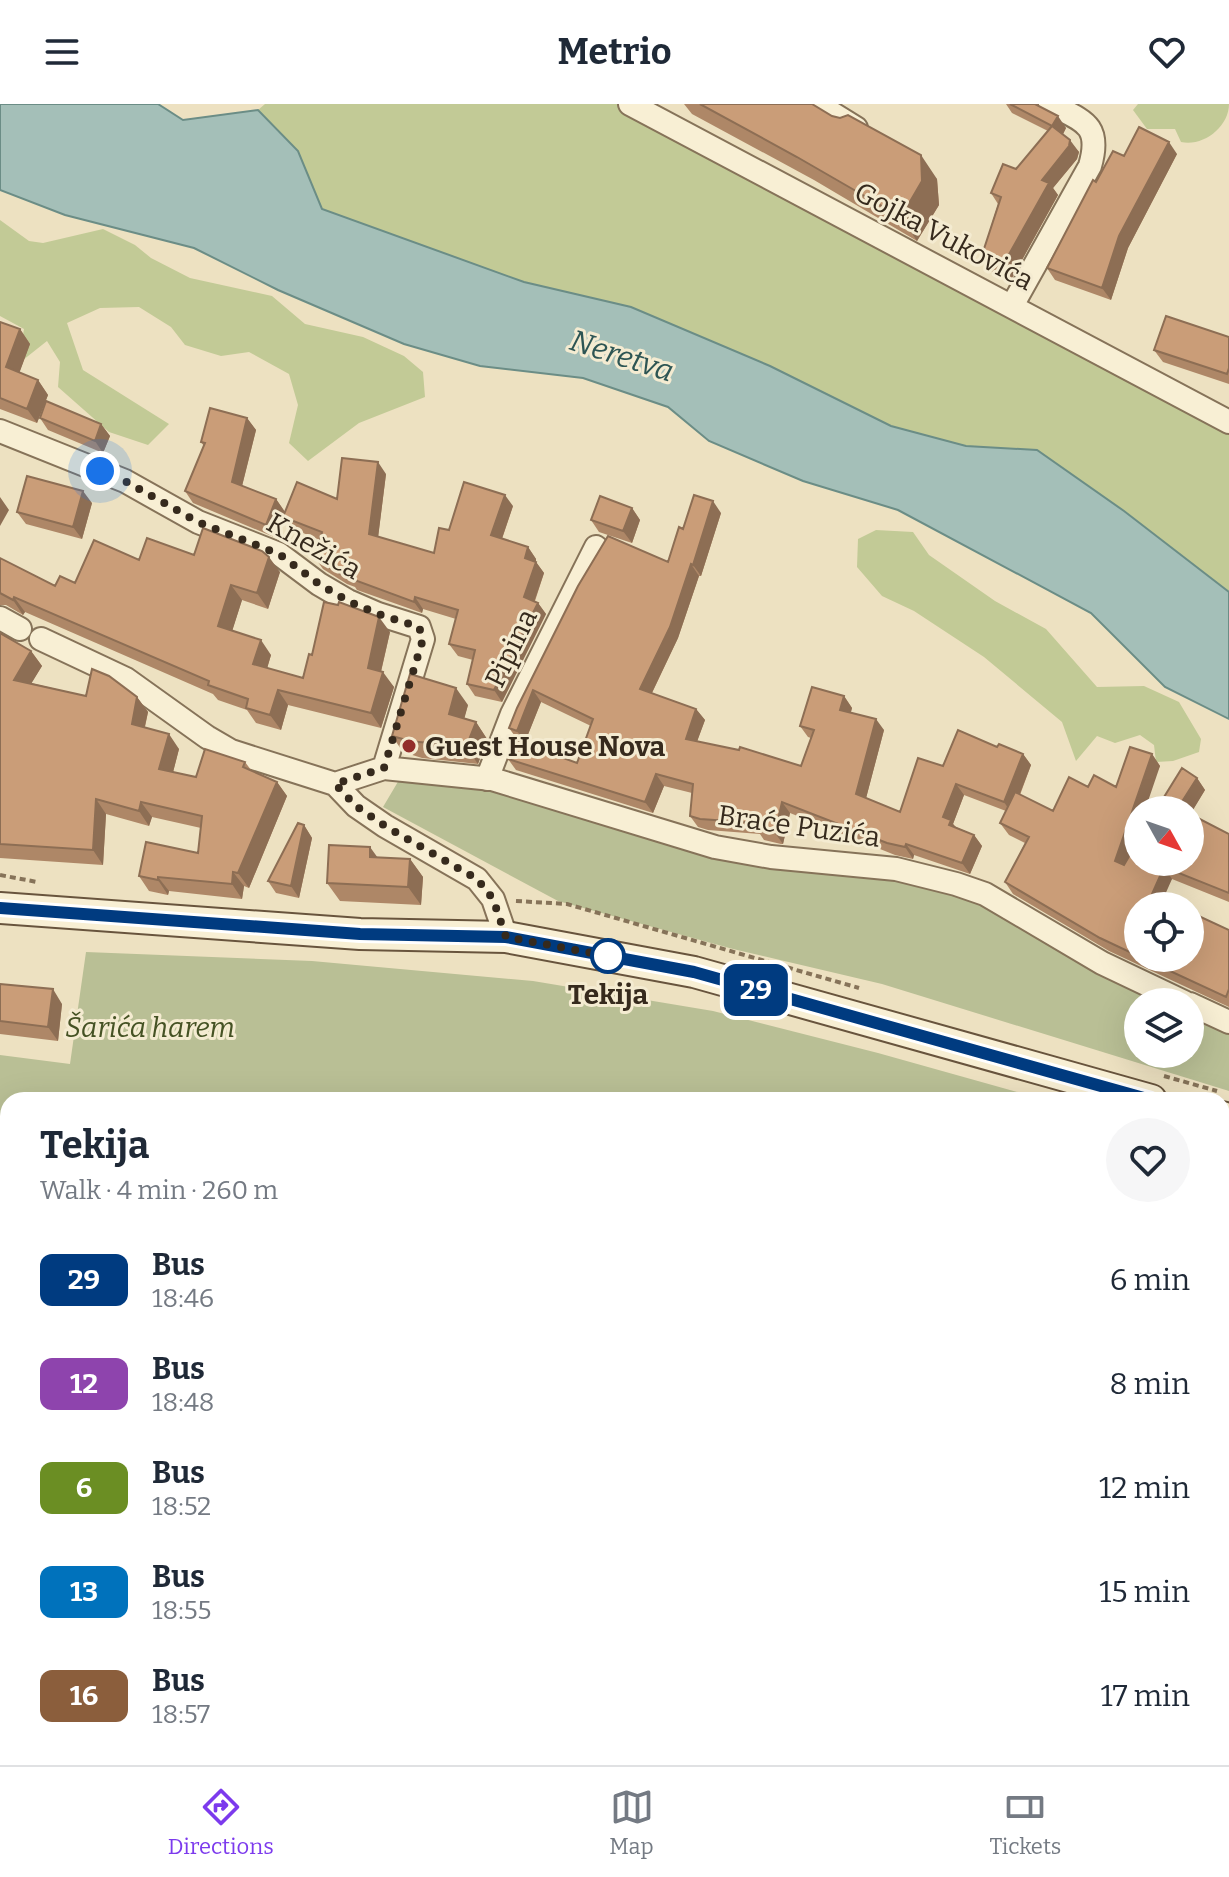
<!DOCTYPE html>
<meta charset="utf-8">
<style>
:root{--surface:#fff;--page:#f6f6f7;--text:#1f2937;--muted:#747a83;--line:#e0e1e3;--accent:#7c3aed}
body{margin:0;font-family:Bitter,serif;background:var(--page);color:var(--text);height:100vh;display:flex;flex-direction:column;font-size:30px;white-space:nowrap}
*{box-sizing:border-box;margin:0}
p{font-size:26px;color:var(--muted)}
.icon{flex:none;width:44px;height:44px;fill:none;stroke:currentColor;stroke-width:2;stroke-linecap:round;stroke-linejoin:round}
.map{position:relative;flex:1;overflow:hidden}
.drawer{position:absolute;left:0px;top:988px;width:1230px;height:674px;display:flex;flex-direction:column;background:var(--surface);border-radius:24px 24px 0 0;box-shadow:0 8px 32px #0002}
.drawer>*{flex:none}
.badge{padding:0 16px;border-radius:12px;font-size:28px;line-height:52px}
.needle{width:52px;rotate:130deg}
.fabs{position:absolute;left:1124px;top:692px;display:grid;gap:16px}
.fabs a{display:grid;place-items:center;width:80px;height:80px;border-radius:50%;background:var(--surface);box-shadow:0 8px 32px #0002;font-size:40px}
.you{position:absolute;width:40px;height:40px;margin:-20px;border:6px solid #fff;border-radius:50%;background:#1a73e8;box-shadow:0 0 0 12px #1a73e833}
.map>.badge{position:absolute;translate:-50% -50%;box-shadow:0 0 0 4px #fff}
.round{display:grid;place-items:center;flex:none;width:84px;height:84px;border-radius:42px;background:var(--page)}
.overview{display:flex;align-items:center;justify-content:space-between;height:136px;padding:0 40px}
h1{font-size:38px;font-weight:700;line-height:60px}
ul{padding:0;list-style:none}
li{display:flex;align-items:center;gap:24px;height:104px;padding:0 40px}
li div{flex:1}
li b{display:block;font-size:30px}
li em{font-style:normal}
li .badge{min-width:88px;font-weight:700;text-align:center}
header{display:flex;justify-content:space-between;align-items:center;height:104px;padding:0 40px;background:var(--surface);font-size:36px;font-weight:700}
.tabs{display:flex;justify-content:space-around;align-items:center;height:112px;border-top:2px solid var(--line);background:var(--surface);font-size:22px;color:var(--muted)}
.tabs a{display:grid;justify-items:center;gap:4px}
.tabs .selected{color:var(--accent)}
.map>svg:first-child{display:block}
</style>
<header><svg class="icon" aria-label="menu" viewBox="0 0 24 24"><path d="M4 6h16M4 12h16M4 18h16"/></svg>Metrio<svg class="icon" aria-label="heart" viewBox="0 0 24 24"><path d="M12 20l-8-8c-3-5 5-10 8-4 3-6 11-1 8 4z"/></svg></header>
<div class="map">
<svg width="1229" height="1661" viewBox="0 0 1229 1661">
<rect width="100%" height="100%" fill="#ede1c1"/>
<!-- farmland -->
<path fill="#e2dcaf" d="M8 1558V1654H56V1661H0V1561Z"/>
<!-- green -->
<path fill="#c2ca96" d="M265 0H630L1229 318V488L1124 407 1037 346 966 342 891 322 770 262 631 203 524 178 322 105 298 47 258 6Z
M1138 0H1229C1229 23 1203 43 1181 38L1175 25H1147L1133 6Z
M0 116 29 137 43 139 103 125 135 141 151 154 190 174 272 192 305 220 363 233 404 252 423 268 425 293 359 319 308 357 289 339 298 301 289 270 249 248 221 252 185 241 171 223 139 203 100 204 67 219 83 266 169 320 148 341 109 328 58 283 60 258 47 237 18 260 24 225 0 212Z
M876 426 913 428 929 451 995 497 1046 525 1097 583 1144 582 1179 598 1201 635 1199 648 1173 657 1156 658 1154 641 1140 631 1115 639 1097 632 1076 657 1062 618 984 553 914 507 882 492 857 463 858 435Z"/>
<!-- cemetery -->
<path fill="#b9bf95" d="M399 676 491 681 687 743 923 777 979 794 1107 874 1161 898H1138V950H1190V911L1229 928V987L882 880 733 845 558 797 383 703Z
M86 848 312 857 533 877 713 907 878 949 1046 996H8V1287L0 1285V951L70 960Z
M1222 1046 1229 1048V1313L1222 1319Z"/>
<!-- water -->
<path fill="#a4bfb8" stroke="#6b8d86" stroke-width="2" d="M0 0H158L183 16 258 6 298 47 322 105 524 178 631 203 770 262 891 322 966 342 1037 346 1124 407 1229 488V615L1165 583 1091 509 898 406 803 377 709 337 668 303 583 274 480 262 404 240 278 186 194 144 65 111 0 86Z"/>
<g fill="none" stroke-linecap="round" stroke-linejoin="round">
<defs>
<path id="street" d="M630 0 1229 318
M817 0 856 24
M1012 202 1090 62C1102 20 1083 17 1050 0
M0 327 125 377 198 418 279 450 319 480 348 497 378 510 419 523 423 535 384 664 335 680
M0 514 20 525
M41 535 126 575 207 633 231 647 335 680 356 702 385 722 477 775 493 795 506 833
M384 664 492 675 715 743 771 753 896 765 956 780 985 790 1102 859 1184 898
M487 675 512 610 596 443
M1190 900 1229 918
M1222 1318 1229 1310
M0 1386 8 1388
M0 1529 8 1526
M729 1654 738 1661
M863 1654 864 1661
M900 1661 926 1654
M992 1661 993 1654"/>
<path id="secondary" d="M0 804 360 830 506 833 694 868 1151 996
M1222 1013 1229 1015"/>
<path id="primary" d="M0 1300 8 1301
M1222 1644 1229 1646"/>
</defs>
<!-- street casing -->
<use href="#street" stroke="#867359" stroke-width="26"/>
<!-- secondary casing -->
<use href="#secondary" stroke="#68543d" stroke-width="34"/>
<!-- primary casing -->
<use href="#primary" stroke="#54412e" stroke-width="38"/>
<!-- path -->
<path stroke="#867359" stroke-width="4" stroke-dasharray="6 4" stroke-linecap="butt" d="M0 771 37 778
M516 797 567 800 859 884
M1164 972 1217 987"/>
<!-- street -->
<use href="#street" stroke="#f8efd4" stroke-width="22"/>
<!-- secondary -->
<use href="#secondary" stroke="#f8efd4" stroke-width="30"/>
<!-- primary -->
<use href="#primary" stroke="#f0d89a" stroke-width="34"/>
<!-- rail -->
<path stroke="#362a1d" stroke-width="6" stroke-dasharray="14 14" stroke-linecap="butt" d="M0 1325 8 1326"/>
</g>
<!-- wall -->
<path fill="#ae8767" d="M684 0H812L937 75 939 101 917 137 814 76 692 10Z
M1006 0H1036L1066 24 1063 30 1079 48 1077 55 1053 84 1058 91 1012 174 990 167 981 154 998 100 991 89 1016 65 1048 27 1012 9Z
M1177 50 1128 144 1111 196 1055 176 1047 164 1096 78 1124 52Z
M0 218 20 225 30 240 19 269 38 276 48 291 37 319 0 305Z
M1229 233V280L1163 258 1154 246Z
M40 314 101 320 110 332 103 349 48 326Z
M247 314 256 326 242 382 276 395 285 408 274 433 193 399 185 387 204 342 201 338Z
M386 370 378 433 434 449 449 426 513 402 502 435 528 443 536 455V458L544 469 535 497 538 499 546 510 502 598 475 592 467 580 473 556 458 552 449 540 456 515 423 505 422 509 357 486 355 483 347 480 323 465 315 454 320 436 291 424 283 413 337 395Z
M92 399 82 435 26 420 17 408Z
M632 404 640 416 632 439 599 428 591 416Z
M721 409 701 472H699L678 534 652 589 696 605 705 616 697 637 801 662 811 634 808 633 800 622 844 592 852 604 851 608 884 626 866 694 900 708 943 662 997 643 1023 650 1031 661 1020 691 1053 707 1088 683H1116L1152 650 1160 662 1138 706V727L1130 750 1190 706 1197 674 1205 686 1190 710 1229 730V798L1172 775 1138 802V854H1190L1229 826V903L1109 847 1013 790 1005 778 1025 739 1009 731 1000 719 1006 707 964 691 953 720 956 723 974 731 982 742 970 770 914 751 913 755 895 751 790 709 783 740H781L764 736 760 730 708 726 698 723 690 712 692 689 664 682 653 709 516 666 508 655 577 659 591 622 541 598 525 638 517 635 509 624 578 482 668 458 683 425Z
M194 451 280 468 268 505 242 496 232 527 271 551 267 564 303 574 312 551 390 528 381 568 394 583 381 624 288 601 281 626 256 619 247 606 218 596 213 590 25 508 23 511 6 501H0V454L55 482 75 479 139 456Z
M0 529 31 547 42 562 31 579 86 592 137 593 148 608 145 623 179 645 173 668 196 673 245 658 251 666 277 678 287 692 249 784 244 782 242 795 169 787 168 791 149 787 139 772 198 749 201 724 152 713 149 722 106 710 103 761 0 754Z
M468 601 464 614 476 618 487 635 478 660 422 654 403 648 392 632Z
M304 721 312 734 299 794 276 789 268 777Z
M377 753 410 755 423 773 421 801 340 797 327 779Z
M0 880 62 900 58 937 0 930Z
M1229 1528V1585L1222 1588V1531Z"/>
<!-- shaded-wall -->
<path fill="#8d6e54" d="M1058 12 1066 24 1061 34 1052 22Z
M1070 36 1079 48 1077 55 1053 84 1058 91 1012 174 1003 161 1042 76Z
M1169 38 1177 50 1128 144 1111 196 1102 184 1119 132Z
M921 51 937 75 939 101 917 137 901 113Z
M20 225 30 240 16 278 6 263Z
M38 276 48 291 37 319 27 305Z
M247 314 256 326 240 390 232 378Z
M101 320 110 332 103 349 95 337Z
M378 358 386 370 377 442 369 430Z
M83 387 92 399 82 435 73 423Z
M505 391 513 402 499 443 491 431Z
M0 393 9 406 0 422Z
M276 395 285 408 274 433 266 421Z
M713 397 721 409 701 472 693 461Z
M632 404 640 416 632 439 623 427Z
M528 443 536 455V458L544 469 532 504 524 493 525 454Z
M269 453 280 468 268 505 257 489Z
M691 460 699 472 678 534 648 597 640 585Z
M231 481 242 496 229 537 218 522Z
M14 493 25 508 23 511 13 496Z
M415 493 423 505 422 509 414 498Z
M538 499 546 510 502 598 494 586Z
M379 513 390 528 378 580 368 564Z
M261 536 271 551 264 575 253 560Z
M31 547 42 562 25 590 14 576Z
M383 568 394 583 381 624 371 609Z
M456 584 468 601 461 627 449 610Z
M278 586 288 601 281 626 270 611Z
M533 586 541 598 525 638 517 627Z
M844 592 852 604 848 617 840 606Z
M137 593 148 608 142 635 132 620Z
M696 605 705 616 694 646 686 635Z
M876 615 884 626 864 702 856 690Z
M476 618 487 635 478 660 466 643Z
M169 630 179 645 170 680 159 665Z
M1023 650 1031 661 1012 710 1004 698Z
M1152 650 1160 662 1145 706H1138V727L1124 769 1115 757Z
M656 670 664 682 653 709 645 698Z
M1197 674 1205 686 1190 711V706H1179L1178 704Z
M277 678 287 692 249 784 238 769Z
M956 680 964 691 953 720 959 727 957 732 943 713Z
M96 695 106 710 103 761 93 746Z
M141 698 152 713 149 722 139 707Z
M782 698 790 709 783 740 775 729Z
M304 721 312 734 299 794 291 782Z
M974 731 982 742 970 770 962 759Z
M906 740 914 751 913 755 905 743Z
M370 743 383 761 370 753Z
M410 755 423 773 421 801 408 783Z
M1164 763 1172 775 1160 802 1152 790Z
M233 768 244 782 242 795 232 780Z
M158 773 169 787 168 791 158 776Z
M53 885 62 900 58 937 48 923Z
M0 1448 3 1452V1496L0 1492Z
M207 1654H211L216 1661H206Z
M578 1654H587V1661H578Z
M653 1654H660L661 1661H653Z
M960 1654H962L967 1661H961Z
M1079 1654H1089L1088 1661H1078Z"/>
<!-- building -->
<path fill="#ca9d78" stroke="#8d6e54" stroke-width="2" d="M700 0H812L832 12 840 14 848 11 921 51 922 77 901 113 797 53Z
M1010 0H1035L1058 12 1052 22Z
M1052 22 1070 36 1069 42 1042 76 1049 79 1003 161 981 154 1001 93 991 89 1003 60 1016 65Z
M1139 23 1169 38 1119 132 1102 184 1047 164 1093 76 1096 78 1113 47 1124 52Z
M1166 212 1229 233V264L1227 270 1154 246Z
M0 218 20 225 6 263 38 276 27 305 0 294Z
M46 297 101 320 95 337 40 314Z
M210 304 247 314 232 378 276 395 266 421 185 387 205 339 201 338Z
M342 354 378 358 369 430 434 449 439 424 449 426 464 378 505 391 491 431 528 443 525 454 536 458 524 493 538 499 494 586 467 580 475 546 449 540 458 506 415 493 414 498 349 474 350 472 339 469 315 454 322 428 283 413 297 378 337 395Z
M27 372 83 387 73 423 17 408Z
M694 391 713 397 693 461 691 460 670 523 640 585 696 605 686 635 739 646 740 643 801 662 814 626 800 622 812 583 844 592 840 606 876 615 856 690 900 708 918 654 943 662 958 626 997 643 999 640 1023 650 1004 698 956 680 943 713 951 716 949 721 974 731 962 759 906 740 905 743 887 739 782 698 775 729 773 728 756 724 757 719 700 715 690 712 693 680 656 670 645 698 508 655 514 636 577 659 593 615 533 586 517 627 509 624 517 604 578 482 608 432 668 458 679 423 683 425Z
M600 392 632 404 623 427 591 416Z
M203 424 262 447 269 453 257 489 231 481 218 522 261 536 253 560 303 574 309 550 312 551 324 498 338 501 339 498 379 513 368 564 383 568 371 609 278 586 270 611 246 604 248 595 208 581 209 577 14 493 13 496 0 489V454L55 482 60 472 75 479 94 436 139 456 147 434 194 451Z
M0 529 31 547 14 576 86 592 92 565 109 572 137 593 132 620 169 630 159 665 196 673 205 645 245 658 243 663 277 678 238 769 233 768 232 780 158 773V776L139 772 146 738 198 749 202 712 141 698 139 707 96 695 93 746 0 740Z
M410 570 456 584 449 610 476 618 466 643 410 637 392 632Z
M1130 643 1152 650 1115 757 1124 761 1138 737V758H1190V710L1229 730V789L1164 763 1152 790 1178 802H1138V852L1100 834 1005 778 1029 733 1000 719 1015 688 1053 707 1069 673 1088 683 1094 671 1116 683Z
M1182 664 1197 674 1178 704 1181 706H1156Z
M298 719 304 721 291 782 268 777Z
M329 741 370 743V753L410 755 408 783 327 779Z
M1190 808 1229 826V885L1226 893 1142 854H1190Z
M0 880 53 885 48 923 0 917Z
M1229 1528V1571L1222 1574V1531Z
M164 1654H207L206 1661H163Z
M355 1654H578V1661H367L354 1659Z
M619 1654H653V1661H620Z
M930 1654H960L961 1661H898Z
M1024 1654H1079L1078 1661H1032V1659L1024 1658Z"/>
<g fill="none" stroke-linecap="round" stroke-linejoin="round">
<defs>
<path id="line" d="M0 804 360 830 506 833 694 868 1151 996"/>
</defs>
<!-- line casing -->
<use href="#line" stroke="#fff" stroke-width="18"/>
<!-- line -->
<use href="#line" stroke="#003b80" stroke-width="12"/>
<!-- walk -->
<path stroke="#362a1d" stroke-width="8" stroke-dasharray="0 14.4" d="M100 367 125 377 198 418 279 450 319 480 348 497 378 510 419 523 423 535 384 664 335 680 356 702 385 722 477 775 493 795 506 833 608 852"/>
</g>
<!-- markers -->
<circle fill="#932e2b" stroke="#f4ebd1" stroke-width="3" cx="409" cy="642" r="8"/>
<circle fill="#fff" stroke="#003b80" stroke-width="4" cx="608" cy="852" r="16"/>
<g text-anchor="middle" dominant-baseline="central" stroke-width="6" stroke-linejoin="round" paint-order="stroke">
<!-- street labels -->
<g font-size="28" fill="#362a1d" stroke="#f4ebd1">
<text transform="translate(944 132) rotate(28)">Gojka Vukovića</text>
<text transform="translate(314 442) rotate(30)">Knežića</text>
<text transform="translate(511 544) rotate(-64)">Pipina</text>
<text transform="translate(799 722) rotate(8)">Braće Puzića</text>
</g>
<!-- poi labels -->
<g font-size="28" font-weight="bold" fill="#362a1d" stroke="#f4ebd1" text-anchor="start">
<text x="425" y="642">Guest House Nova</text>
</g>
<!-- stop labels -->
<g font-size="28" font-weight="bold" fill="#362a1d" stroke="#f4ebd1">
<text x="608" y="890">Tekija</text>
</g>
<!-- park labels -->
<g font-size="28" font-style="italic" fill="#455224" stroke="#f4ebd1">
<text x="150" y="923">Šarića harem</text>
</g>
<!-- water labels -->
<g font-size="30" font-style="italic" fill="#2d5554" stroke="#f4ebd1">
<text transform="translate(622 252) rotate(18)">Neretva</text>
</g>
</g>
</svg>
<div class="fabs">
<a><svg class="needle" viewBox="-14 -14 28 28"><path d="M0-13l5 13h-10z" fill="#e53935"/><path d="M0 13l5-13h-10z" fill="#747a83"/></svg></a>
<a><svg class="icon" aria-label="locate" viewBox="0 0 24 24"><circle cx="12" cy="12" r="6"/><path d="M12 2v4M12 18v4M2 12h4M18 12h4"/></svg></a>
<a><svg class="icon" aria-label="layers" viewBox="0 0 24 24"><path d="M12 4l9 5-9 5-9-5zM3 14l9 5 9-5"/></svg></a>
</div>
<div class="you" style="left:100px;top:367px"></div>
<b class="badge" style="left:756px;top:886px;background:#003b80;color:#fff">29</b>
<section class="drawer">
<div class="overview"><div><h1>Tekija</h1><p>Walk · 4 min · 260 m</p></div><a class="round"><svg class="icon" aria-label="heart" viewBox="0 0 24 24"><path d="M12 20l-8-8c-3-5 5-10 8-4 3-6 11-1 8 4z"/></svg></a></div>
<ul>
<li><span class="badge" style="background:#003b80;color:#fff">29</span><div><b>Bus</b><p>18:46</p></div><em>6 min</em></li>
<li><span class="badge" style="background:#8e44ad;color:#fff">12</span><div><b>Bus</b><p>18:48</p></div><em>8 min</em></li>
<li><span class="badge" style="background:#6b8e23;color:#fff">6</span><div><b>Bus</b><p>18:52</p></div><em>12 min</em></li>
<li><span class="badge" style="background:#0072bc;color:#fff">13</span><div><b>Bus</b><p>18:55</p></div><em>15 min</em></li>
<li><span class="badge" style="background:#8b5e3c;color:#fff">16</span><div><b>Bus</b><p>18:57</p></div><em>17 min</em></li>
</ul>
</section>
</div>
<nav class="tabs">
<a class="selected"><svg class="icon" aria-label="directions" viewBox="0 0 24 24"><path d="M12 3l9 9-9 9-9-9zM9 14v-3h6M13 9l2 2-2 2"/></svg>Directions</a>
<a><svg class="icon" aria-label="map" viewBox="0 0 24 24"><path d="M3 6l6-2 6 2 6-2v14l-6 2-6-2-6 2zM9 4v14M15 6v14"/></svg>Map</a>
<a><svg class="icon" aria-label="tickets" viewBox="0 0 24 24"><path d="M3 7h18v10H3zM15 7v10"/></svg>Tickets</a>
</nav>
